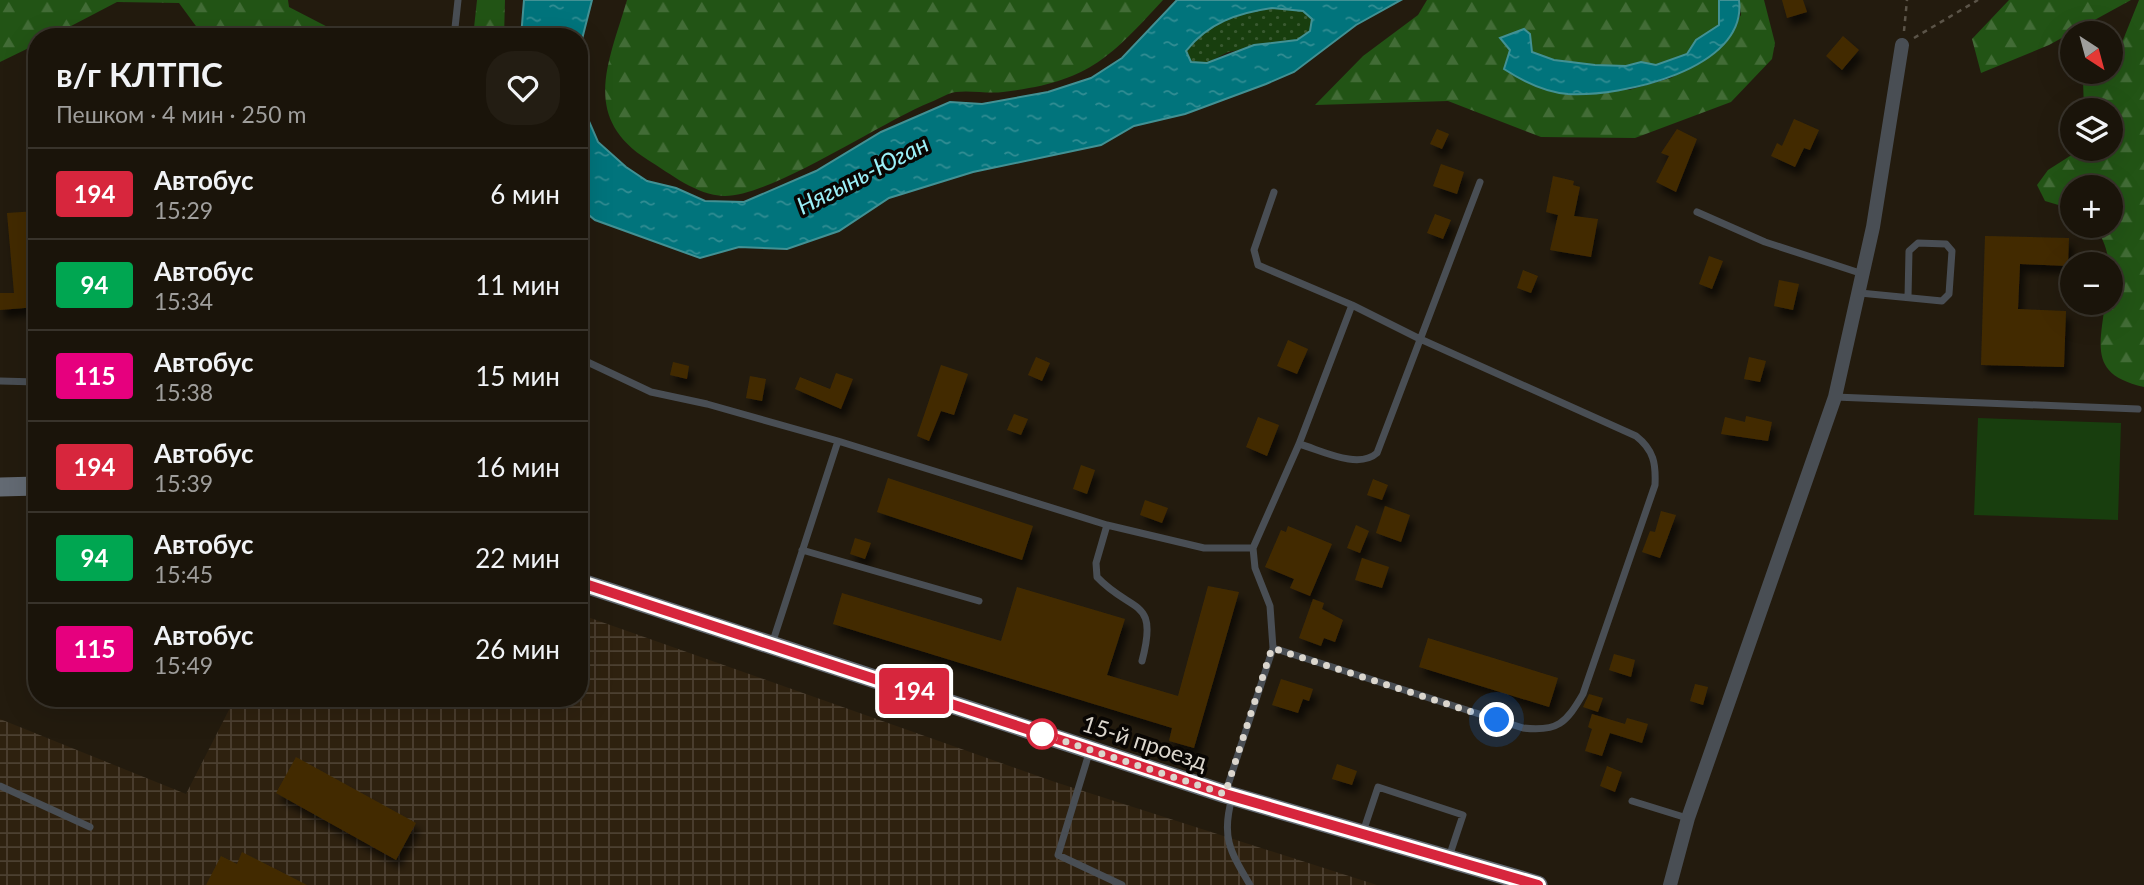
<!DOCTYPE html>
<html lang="ru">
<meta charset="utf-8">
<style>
:root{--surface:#1a140a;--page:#231d13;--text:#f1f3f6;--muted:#9f9e9c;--line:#38332b}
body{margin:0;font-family:Lato,sans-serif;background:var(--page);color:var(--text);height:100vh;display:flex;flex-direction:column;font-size:26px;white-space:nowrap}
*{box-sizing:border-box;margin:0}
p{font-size:23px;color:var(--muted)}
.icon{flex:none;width:38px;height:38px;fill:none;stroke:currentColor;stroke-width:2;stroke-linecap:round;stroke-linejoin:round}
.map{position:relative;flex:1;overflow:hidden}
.panel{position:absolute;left:28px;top:28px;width:560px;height:679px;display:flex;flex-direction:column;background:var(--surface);border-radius:28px;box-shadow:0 7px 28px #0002,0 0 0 2px var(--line)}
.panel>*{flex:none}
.badge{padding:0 14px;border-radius:5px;font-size:24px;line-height:46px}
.needle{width:46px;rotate:144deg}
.controls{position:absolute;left:2060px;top:21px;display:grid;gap:14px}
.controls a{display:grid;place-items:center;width:63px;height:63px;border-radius:50%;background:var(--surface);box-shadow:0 7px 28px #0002,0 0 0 2px var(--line);font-size:35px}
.you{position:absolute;width:35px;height:35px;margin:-18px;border:5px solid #fff;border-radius:50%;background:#1a73e8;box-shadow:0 0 0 10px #1a73e833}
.map>.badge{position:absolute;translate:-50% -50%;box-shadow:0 0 0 4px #fff}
.round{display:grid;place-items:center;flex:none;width:74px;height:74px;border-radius:28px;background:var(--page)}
.headline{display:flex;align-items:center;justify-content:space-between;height:119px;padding:0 28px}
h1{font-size:33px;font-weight:700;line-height:52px}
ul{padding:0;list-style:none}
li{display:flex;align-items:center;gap:21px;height:91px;padding:0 28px;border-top:2px solid var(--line)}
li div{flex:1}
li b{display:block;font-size:26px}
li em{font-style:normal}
li .badge{min-width:77px;font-weight:700;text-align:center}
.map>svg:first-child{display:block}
</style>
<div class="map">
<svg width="2144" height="885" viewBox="0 0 2144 885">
<defs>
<pattern id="industrial-grid" width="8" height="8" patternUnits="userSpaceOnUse" patternTransform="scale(1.75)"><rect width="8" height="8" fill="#2e210f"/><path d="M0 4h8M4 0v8" fill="none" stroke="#4c4031"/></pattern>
<pattern id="grass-dots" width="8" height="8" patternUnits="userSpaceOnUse" patternTransform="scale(1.75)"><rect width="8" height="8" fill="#183e0e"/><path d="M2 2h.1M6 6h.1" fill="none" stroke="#395930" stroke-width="1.8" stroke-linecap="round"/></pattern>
<pattern id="forest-firs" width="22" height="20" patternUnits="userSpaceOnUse" patternTransform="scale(1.75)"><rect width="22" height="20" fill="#225415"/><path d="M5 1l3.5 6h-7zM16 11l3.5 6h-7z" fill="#426c36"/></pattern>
<pattern id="water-ripples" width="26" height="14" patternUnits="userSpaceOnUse" patternTransform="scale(1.75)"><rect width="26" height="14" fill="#01747c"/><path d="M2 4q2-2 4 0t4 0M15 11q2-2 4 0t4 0" fill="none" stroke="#328d93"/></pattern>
<filter id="shadow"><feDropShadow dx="4.5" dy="8" stdDeviation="3.5" flood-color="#0009"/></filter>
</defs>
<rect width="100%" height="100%" fill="#231b0e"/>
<!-- industrial -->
<path fill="url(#industrial-grid)" d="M579 614 1055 782 1377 885H0V719L186 794 235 698H579Z"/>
<!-- grass -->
<path fill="url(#grass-dots)" d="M1272 8 1303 11 1312 19 1310 31 1297 40 1228 52 1207 63 1191 62 1186 52C1208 23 1237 13 1272 8Z"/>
<!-- forest -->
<path fill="url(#forest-firs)" d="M0 0H288L289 7 347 37H204L179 3 117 2 50 37H37V44L0 62Z
M477 0H505L504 37H473Z
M627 0H1163C1108 60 1087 82 1003 92 988 94 971 90 956 92 948 93 939 99 931 102 881 122 771 197 724 196 696 195 671 174 648 160 580 117 609 62 627 0Z
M1427 0H1719V25L1696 40 1687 54 1656 65 1641 62 1626 66 1595 65 1554 60 1532 52 1530 34 1501 38 1510 50 1629 90 1671 78 1723 45 1741 15 1739 0H1764L1775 43 1772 59 1731 102 1635 138 1541 137 1448 101 1315 105 1363 56 1418 15Z
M2009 0H2131L2049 45 1981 73 1972 39Z
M2139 0H2144V387C2089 375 2100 346 2105 303H2110C2110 275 2112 248 2094 226H2110V187H2072V209L2045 201 2037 185 2048 170 2081 149H2110V110H2084L2083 80 2091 72H2110L2111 52 2123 40Z"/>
<!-- park -->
<path fill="#183e0e" d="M1978 418 2121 423 2118 520 1974 515Z"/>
<!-- water -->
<path fill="url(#water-ripples)" stroke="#429194" stroke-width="2" fill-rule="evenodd" d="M524 0H592L579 51V37H521Z
M1177 0H1401L1356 25 1294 72 1266 84 1185 114 1134 126 1101 145 973 172 889 198 839 231 787 249 739 247 700 258 595 220 579 207V84L581 103 598 142 626 167 647 181 676 188 705 201 744 202 816 171 881 132 950 102 982 104 1048 92 1091 78 1122 58ZM1272 8 1303 11 1312 19 1310 31 1297 40 1254 45 1207 63 1191 62 1186 51C1208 23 1237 13 1272 8Z
M1719 0H1739C1748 70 1620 97 1568 94 1544 92 1524 82 1504 69L1510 50 1500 38 1524 29 1530 34 1532 52 1554 60 1595 65 1626 66 1641 62 1656 65 1687 54 1696 40 1719 25Z"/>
<!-- building -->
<path fill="#422b00" filter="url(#shadow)" d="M1782 0H1803L1807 12 1787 18Z
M1843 36 1859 50 1842 70 1826 56Z
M1794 119 1819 130 1810 150 1804 148 1795 167 1771 156 1777 143 1782 146Z
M1437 129 1449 134 1442 149 1430 144Z
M1677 129 1697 139 1676 192 1656 182 1669 156 1661 153Z
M1441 164 1464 172 1457 194 1433 186Z
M1553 176 1574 181 1573 185 1580 187 1574 216 1598 219 1591 257 1550 250 1558 215 1546 212Z
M37 211V307L0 310V293H14L7 213Z
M1435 214 1451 220 1443 239 1427 233Z
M1985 236 2069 238 2068 266 2020 264 2018 309 2066 311 2064 367 1981 365Z
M1709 256 1723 261 1712 289 1699 284Z
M1523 270 1538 276 1531 293 1517 288Z
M1779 280 1799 284 1793 310 1774 306Z
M1288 340 1308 349 1297 374 1277 366Z
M1036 357 1050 363 1042 381 1028 375Z
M1749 357 1766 361 1760 382 1744 379Z
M673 362 689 366 687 379 670 375Z
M941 365 968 374 954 415 941 411 929 441 917 436Z
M836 373 853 379 841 409 795 389 800 377 830 389Z
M750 376 766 379 762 401 746 398Z
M1014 414 1028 419 1021 435 1007 430Z
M1746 416 1772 422 1768 441 1721 434 1725 417 1745 422Z
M1258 417 1279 425 1267 456 1246 447Z
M1081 465 1095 470 1087 494 1073 489Z
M888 478 1033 526 1022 560 877 512Z
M1373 479 1388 485 1382 500 1367 495Z
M1145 500 1168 508 1162 523 1140 515Z
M1385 506 1410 515 1401 542 1376 533Z
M1661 511 1676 515 1660 558 1642 552 1650 531 1655 532Z
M1356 525 1369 531 1360 553 1347 548Z
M1288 526 1332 544 1310 596 1290 588 1294 579 1265 567 1281 530 1286 532Z
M855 538 871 543 865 559 850 554Z
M1362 558 1389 567 1382 588 1355 580Z
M1208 586 1239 592 1194 748 1169 741 1172 728 833 624 842 593 1001 641 1017 587 1125 619 1107 675 1178 696Z
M1313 599 1324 603 1322 609 1343 620 1335 642 1324 638 1321 646 1299 638Z
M1428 638 1558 678 1549 707 1419 667Z
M1614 654 1635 660 1631 677 1609 670Z
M1281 679 1313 689 1309 701 1303 699 1298 713 1272 705Z
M1695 684 1708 687 1703 705 1690 701Z
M1589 694 1603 698 1598 712 1583 707Z
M1592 714 1625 724 1627 718 1648 724 1642 743 1610 733 1602 756 1585 751 1592 729 1588 727Z
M296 757 416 823 396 860 276 793Z
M1337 764 1357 771 1352 785 1332 779Z
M1607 766 1622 772 1615 792 1600 786Z
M242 852 307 885H206L221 856 237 864Z"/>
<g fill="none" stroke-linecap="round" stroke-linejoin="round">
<!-- path -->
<path stroke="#5b5448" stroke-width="2.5" stroke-dasharray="5 5" stroke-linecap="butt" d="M1904 31 1907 0
M1914 38 1978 0"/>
<!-- service -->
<path stroke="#494e54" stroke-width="7" d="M454 37 458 0
M1274 192 1254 250 1258 265 1352 305
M1697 212 1765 242 1863 274
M1860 293 1942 301 1949 294 1952 251 1946 244 1918 243 1909 251 1908 297
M579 358 651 392 707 404 838 441
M0 381 37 382
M1835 397 2138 409
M1299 444C1321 450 1358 470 1377 453L1480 182
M1107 525 1096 563 1097 577C1132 614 1159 597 1142 661
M1253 548 1255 568 1270 606 1273 648
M802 550 979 601
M772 644 838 441 1107 525 1204 548H1253L1299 444 1352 305 1418 338 1636 436C1654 450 1656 464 1655 485L1583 694C1566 723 1558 732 1523 728L1273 648 1226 791
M1090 750 1058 855 1122 885
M0 786 90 827
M1232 798C1221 837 1230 851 1250 885
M1632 801 1687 818
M1363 832 1378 787 1463 815 1449 857"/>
<!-- minor -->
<path stroke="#494e54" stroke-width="14" d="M1670 885 1688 818 1835 397 1873 227 1902 45"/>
<!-- secondary -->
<path stroke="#636a73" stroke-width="19" d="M0 487 37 486
M579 582 1225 794 1538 885"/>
</g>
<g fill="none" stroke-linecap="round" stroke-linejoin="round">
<defs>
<path id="line" d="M579 582 1225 794 1538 885"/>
</defs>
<!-- line casing -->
<use href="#line" stroke="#fff" stroke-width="16"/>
<!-- line -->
<use href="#line" stroke="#d7263d" stroke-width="10"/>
<!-- walk -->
<path stroke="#dbd6cd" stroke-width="7" stroke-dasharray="0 12.6" d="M1042 734 1225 794 1272 648 1497 720"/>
</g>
<!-- markers -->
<circle fill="#fff" stroke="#d7263d" stroke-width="3.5" cx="1042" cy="734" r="14"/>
<g text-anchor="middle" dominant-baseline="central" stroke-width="7" stroke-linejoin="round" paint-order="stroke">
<!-- street labels -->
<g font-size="23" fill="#dbd6cd" stroke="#090603">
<text transform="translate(1145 742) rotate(18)">15-й проезд</text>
</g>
<!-- water labels -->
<g font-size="24" font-style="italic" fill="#9cf1f9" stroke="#090603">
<text transform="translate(862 174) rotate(-27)">Нягынь-Юган</text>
</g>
</g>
</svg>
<div class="controls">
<a><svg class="needle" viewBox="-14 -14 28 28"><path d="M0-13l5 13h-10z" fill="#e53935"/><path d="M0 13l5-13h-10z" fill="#9f9e9c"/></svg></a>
<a><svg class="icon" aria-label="layers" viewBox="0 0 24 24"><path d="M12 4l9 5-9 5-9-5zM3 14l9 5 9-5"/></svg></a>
<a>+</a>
<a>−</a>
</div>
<div class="you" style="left:1497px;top:720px"></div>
<b class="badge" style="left:914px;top:691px;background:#d7263d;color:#fff">194</b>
<section class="panel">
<div class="headline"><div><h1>в/г КЛТПС</h1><p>Пешком · 4 мин · 250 m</p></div><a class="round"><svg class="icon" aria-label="heart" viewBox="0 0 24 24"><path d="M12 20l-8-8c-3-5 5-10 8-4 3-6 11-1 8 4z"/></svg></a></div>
<ul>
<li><span class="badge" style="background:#d7263d;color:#fff">194</span><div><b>Автобус</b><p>15:29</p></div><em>6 мин</em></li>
<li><span class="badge" style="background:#00a651;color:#fff">94</span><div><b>Автобус</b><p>15:34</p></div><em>11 мин</em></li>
<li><span class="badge" style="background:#e6007e;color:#fff">115</span><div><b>Автобус</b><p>15:38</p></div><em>15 мин</em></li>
<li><span class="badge" style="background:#d7263d;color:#fff">194</span><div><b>Автобус</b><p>15:39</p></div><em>16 мин</em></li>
<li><span class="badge" style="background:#00a651;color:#fff">94</span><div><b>Автобус</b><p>15:45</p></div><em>22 мин</em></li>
<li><span class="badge" style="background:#e6007e;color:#fff">115</span><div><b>Автобус</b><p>15:49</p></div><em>26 мин</em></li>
</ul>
</section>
</div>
